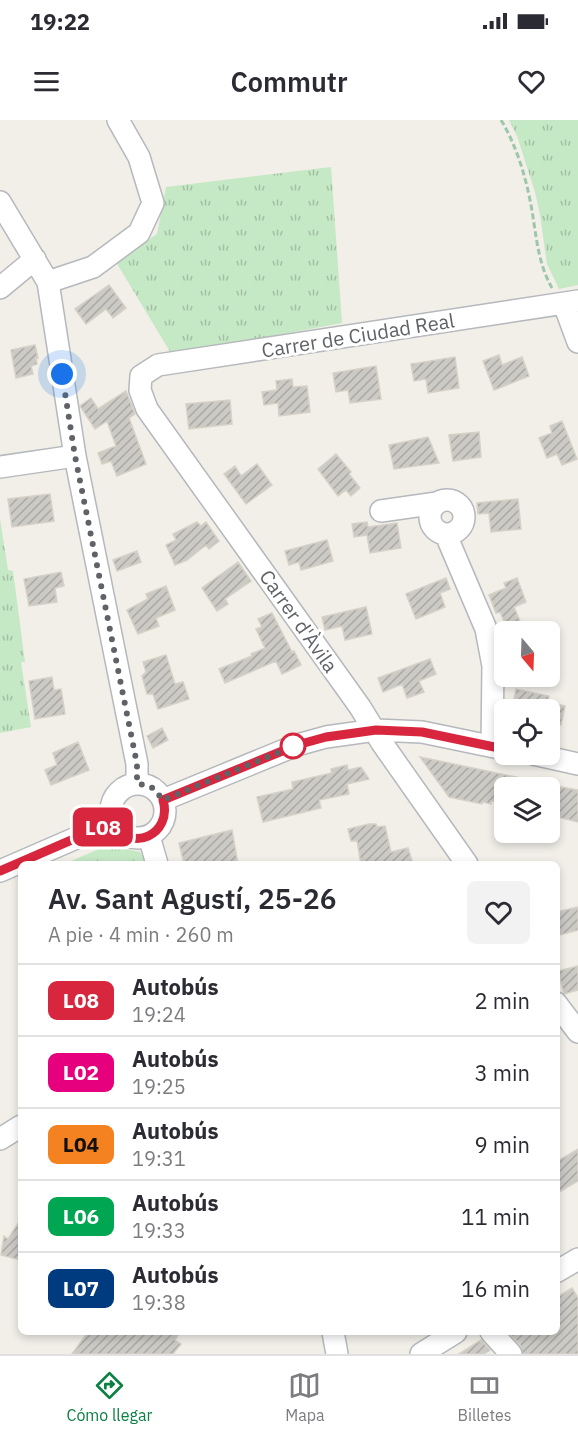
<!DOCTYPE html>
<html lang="es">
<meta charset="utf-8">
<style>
:root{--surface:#fff;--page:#f2f2f3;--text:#2b2b33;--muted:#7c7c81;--line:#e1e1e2;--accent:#0b8043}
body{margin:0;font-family:"IBM Plex Sans",sans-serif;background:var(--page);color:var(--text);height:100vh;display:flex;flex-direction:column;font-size:22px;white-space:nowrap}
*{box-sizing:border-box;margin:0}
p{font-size:20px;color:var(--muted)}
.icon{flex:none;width:33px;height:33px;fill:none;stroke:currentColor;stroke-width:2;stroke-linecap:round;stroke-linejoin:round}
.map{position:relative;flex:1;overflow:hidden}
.sheet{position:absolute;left:18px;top:741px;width:542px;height:474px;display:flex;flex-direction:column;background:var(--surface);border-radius:9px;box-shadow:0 3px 9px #0003}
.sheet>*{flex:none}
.badge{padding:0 12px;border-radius:9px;font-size:21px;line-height:39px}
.needle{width:39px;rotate:161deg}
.tools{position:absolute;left:494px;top:501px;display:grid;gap:12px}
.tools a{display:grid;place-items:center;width:66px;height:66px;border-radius:9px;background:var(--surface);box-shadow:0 3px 9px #0003;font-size:30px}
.you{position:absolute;width:30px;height:30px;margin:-15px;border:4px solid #fff;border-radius:50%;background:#1a73e8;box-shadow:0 0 0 9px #1a73e833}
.map>.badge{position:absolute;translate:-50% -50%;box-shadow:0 0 0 3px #fff}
.round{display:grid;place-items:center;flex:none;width:63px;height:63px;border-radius:9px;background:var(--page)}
.summary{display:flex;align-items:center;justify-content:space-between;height:102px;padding:0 30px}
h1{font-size:28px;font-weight:600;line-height:45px}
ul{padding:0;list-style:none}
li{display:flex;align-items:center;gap:18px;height:72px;padding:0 30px;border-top:2px solid var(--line)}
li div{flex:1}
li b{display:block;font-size:22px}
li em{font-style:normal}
li .badge{min-width:66px;font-weight:700;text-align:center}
.status{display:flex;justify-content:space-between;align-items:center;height:42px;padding:0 30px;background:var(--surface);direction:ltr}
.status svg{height:16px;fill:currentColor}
header{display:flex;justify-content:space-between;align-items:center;height:78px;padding:0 30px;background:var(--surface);font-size:27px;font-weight:600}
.tab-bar{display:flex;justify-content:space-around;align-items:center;height:84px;border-top:2px solid var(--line);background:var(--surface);font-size:16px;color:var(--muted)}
.tab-bar a{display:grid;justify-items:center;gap:3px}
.tab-bar .on{color:var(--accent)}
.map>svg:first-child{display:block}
</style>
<div class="status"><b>19:22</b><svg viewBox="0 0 49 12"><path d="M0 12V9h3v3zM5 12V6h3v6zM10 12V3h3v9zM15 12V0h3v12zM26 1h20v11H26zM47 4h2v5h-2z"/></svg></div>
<header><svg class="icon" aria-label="menu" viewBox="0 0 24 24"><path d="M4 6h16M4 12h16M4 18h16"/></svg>Commutr<svg class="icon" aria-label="heart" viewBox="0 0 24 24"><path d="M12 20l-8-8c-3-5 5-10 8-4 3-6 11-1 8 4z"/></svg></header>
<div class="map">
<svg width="578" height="1234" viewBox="0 0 578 1234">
<defs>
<pattern id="grass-tufts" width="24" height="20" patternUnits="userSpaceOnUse" patternTransform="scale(1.5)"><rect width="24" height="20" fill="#c5e8c5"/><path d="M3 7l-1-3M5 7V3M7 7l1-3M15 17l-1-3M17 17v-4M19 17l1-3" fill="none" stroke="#a3c0a4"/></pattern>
<pattern id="building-hatch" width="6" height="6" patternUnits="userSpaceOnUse" patternTransform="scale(1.5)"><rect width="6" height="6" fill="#cccac5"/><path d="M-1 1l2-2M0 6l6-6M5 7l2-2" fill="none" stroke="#a9a8a4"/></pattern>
</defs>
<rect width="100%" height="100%" fill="#f1efe8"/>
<!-- grass -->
<path fill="url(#grass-tufts)" d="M509 0H578V165L559 169 547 144 540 95 535 72 517 16Z
M331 47 342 203 172 235 116 142 157 114 166 67Z
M0 399 8 450 13 451 25 542H21L31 607 0 613Z
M113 723 126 729 140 732 148 744H64Z"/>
<!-- building -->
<path fill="url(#building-hatch)" stroke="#d6d1c6" stroke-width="1.5" d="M109 165 126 188 113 198 106 189 86 204 75 189Z
M35 225 38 238H36L37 244 31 246 33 254 16 258 11 230Z
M499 235 502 245 522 237 529 256 494 270 483 241Z
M455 237 459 268 428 273 426 259 414 261 411 244Z
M376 246 381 279 350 283 348 270 336 272 333 253Z
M292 259 293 267 307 266 310 292 279 296 278 283 264 285 262 272 277 270 276 261Z
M126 271 135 294 129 298 146 344 117 356 111 341 102 344 98 333 116 326 107 301 95 309 80 286 91 278 98 289Z
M230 280 232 304 189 309 186 284Z
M562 301 577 339 562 345 557 334 547 338 539 318 552 313 550 306Z
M479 312 481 337 453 341 449 315Z
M428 317 439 343 394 349 389 325Z
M336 334 351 352 349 354 360 368 351 376 346 370 338 376 318 349Z
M257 344 272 365 246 384 224 354 235 346 241 356Z
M50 374 54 401 12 407 8 379Z
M518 379 521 409 491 412 489 393 478 394 477 383Z
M197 402 201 406 206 402 219 421 209 429 206 425 187 440 175 445 166 425 176 420 173 414Z
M367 402 368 407 397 403 401 428 370 433 367 415 354 417 352 404Z
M327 420 333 441 301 450 299 442 289 445 285 431Z
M137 431 141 442 117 451 113 440Z
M238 442 251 461 225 479 228 484 217 491 202 468Z
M61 452 64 466 55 468 57 482 29 486 24 459Z
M446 458 450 469 440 473 445 487 416 499 406 474Z
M517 458 526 482 514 487 520 501 506 506 500 492 496 493 489 475 506 468 504 463Z
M166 466 175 490 156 498 159 506 138 514 127 490 148 479 146 474Z
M366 487 372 514 345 520 342 506 325 510 322 497Z
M272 493 292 532 294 531 301 545 282 554 276 541 225 563 219 549 252 536 251 534 265 528 256 509 262 507 258 499Z
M166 535 175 564 183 562 189 579 158 589 153 574H147L142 556 146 552 143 542Z
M430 539 436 554 419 561 424 572 407 578 402 564 383 572 378 558Z
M52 557 54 570 61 569 65 594 35 599 29 561Z
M516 569 549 576 546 590 512 588Z
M549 582 565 586 561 605 549 602Z
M162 608 168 620 153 628 147 616Z
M78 622 89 650 51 665 45 650 57 645 53 633Z
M420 637 535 661V668H504V683L491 681V684L483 682 482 684 449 677Z
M347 645 348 650 361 647 369 659 347 664 349 674 319 680 321 688 263 702 257 677 293 669 292 662 332 653 331 649Z
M549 665 578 670V702L549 695Z
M369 704H376L377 707 385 706 391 732 408 728 413 744H361L357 721H351L348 709Z
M232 710 238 744H184L179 723Z
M578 787V810L556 816V792Z
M578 846V870L564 874 558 851Z
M578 1029V1061L556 1074V1042Z
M21 1099V1140L1 1135 4 1116 8 1119Z
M572 1168 578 1178V1234H523L520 1225 508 1212H556V1178Z
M88 1212H180L175 1220 181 1224 173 1234H72Z
M481 1220 490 1230 484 1234H459Z"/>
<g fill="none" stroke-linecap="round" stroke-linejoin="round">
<defs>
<path id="minor" d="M0 82 48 162 75 336 137 644V663
M48 162 93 147 139 113 153 83 139 37 118 0
M0 168 35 139
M564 184 578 222
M0 347 75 336
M430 397a17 17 0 1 1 34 0a17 17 0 1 1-34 0Z
M381 391 437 383
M448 414 449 422 486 509 493 546 492 626
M533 634 578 644
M111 691a27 27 0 1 1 54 0a27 27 0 1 1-54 0Z
M163 680 297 625 326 617 376 610 422 612 504 629
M149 716 157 744
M467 744 382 623 360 587 147 289 140 270 141 256 158 245 578 181
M0 751 113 702
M556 883 578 912
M0 1019 21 1006
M556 1152 578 1139
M333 1212 337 1234
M491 1212 511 1234
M421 1234 456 1212"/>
</defs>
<!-- minor casing -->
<use href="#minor" stroke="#b5b8bc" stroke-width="24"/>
<!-- path -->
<path stroke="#9cc7a9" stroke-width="3" stroke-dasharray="6 3" stroke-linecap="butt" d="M501 0C518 28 528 64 533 97 537 122 539 145 552 168"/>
<!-- minor -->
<use href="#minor" stroke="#fff" stroke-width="21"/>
</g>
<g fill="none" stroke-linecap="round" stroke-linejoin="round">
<defs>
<path id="line" d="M0 751 113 702C130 734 173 715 163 680L297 625 326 617 376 610 422 612 504 629"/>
</defs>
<!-- line casing -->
<use href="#line" stroke="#fff" stroke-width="14"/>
<!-- line -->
<use href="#line" stroke="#d7263d" stroke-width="9"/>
<!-- walk -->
<path stroke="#5f6368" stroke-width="6" stroke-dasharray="0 10.8" d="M62 254 75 336 137 644V663L153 668 163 680 297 625 293 626"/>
</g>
<!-- markers -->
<circle fill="#fff" stroke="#d7263d" stroke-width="3" cx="293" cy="626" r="12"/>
<g text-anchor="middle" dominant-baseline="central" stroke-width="6" stroke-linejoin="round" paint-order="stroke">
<!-- street labels -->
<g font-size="20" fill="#5f6368" stroke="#fff">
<text transform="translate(358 215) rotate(-9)">Carrer de Ciudad Real</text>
<text transform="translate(299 501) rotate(55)">Carrer d'Àvila</text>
</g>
</g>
</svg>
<div class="tools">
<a><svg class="needle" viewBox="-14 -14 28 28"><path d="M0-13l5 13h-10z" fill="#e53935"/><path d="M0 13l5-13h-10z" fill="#7c7c81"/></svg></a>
<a><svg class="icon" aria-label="locate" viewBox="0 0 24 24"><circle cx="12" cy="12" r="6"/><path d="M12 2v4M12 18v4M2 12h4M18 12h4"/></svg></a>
<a><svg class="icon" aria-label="layers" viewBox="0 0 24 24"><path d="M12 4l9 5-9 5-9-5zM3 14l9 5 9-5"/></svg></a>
</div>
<div class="you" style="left:62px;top:254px"></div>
<b class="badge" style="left:103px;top:707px;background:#d7263d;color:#fff">L08</b>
<section class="sheet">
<div class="summary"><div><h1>Av. Sant Agustí, 25-26</h1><p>A pie · 4 min · 260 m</p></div><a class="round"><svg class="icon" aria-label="heart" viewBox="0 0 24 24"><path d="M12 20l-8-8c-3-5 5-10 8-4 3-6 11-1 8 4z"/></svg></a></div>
<ul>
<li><span class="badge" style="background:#d7263d;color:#fff">L08</span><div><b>Autobús</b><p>19:24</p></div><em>2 min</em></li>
<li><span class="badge" style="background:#e6007e;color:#fff">L02</span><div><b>Autobús</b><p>19:25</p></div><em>3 min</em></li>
<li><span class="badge" style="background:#f58220;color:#111">L04</span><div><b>Autobús</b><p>19:31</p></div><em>9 min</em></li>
<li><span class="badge" style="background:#00a651;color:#fff">L06</span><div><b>Autobús</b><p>19:33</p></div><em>11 min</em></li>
<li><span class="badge" style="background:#003b80;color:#fff">L07</span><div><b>Autobús</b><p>19:38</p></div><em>16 min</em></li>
</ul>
</section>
</div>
<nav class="tab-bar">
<a class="on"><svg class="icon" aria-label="directions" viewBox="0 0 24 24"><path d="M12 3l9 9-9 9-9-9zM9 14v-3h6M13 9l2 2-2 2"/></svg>Cómo llegar</a>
<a><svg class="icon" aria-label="map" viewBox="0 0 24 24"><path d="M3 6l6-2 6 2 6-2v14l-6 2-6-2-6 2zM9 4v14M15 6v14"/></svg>Mapa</a>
<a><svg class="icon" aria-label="tickets" viewBox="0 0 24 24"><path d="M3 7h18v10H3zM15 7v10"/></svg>Billetes</a>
</nav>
